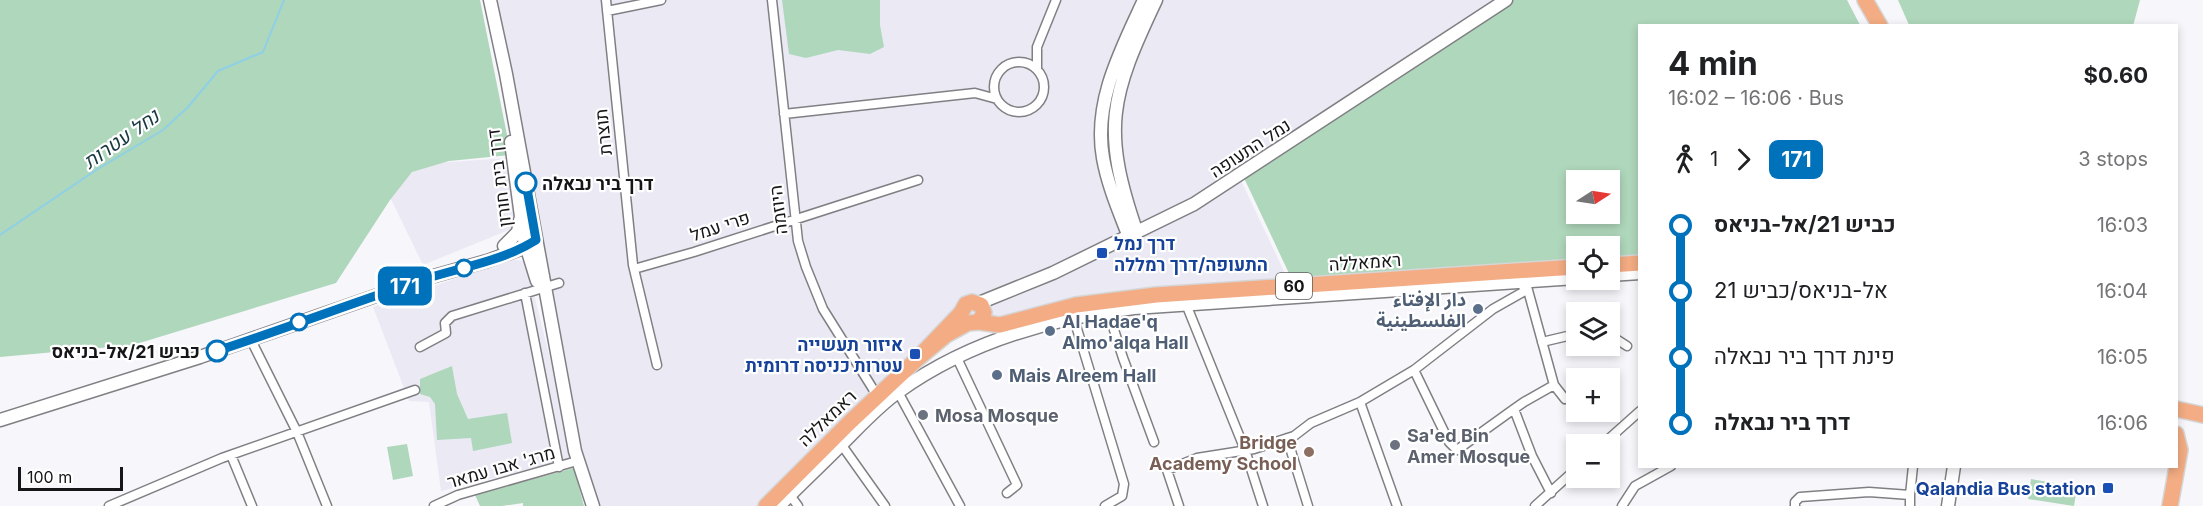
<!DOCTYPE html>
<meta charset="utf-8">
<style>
:root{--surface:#fff;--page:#f2f2f2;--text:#202124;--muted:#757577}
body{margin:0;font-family:Inter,"Noto Sans Arabic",Heebo,sans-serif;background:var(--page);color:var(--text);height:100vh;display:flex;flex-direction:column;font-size:22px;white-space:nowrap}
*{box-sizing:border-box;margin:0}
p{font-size:20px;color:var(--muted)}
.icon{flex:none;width:33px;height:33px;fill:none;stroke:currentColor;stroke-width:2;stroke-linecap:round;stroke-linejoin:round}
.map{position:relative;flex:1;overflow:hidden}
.sheet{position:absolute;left:1638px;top:24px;width:540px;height:444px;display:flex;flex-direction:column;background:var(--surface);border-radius:0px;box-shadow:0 3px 9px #0003}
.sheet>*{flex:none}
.badge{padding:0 12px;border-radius:9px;font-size:21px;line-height:39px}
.needle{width:39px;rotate:78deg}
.fabs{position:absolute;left:1566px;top:170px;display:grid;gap:12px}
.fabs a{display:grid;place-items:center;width:54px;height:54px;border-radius:0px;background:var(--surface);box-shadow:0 3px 9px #0003;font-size:30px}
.scale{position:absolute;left:18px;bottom:15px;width:105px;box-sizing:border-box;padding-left:6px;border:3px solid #161618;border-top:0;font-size:16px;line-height:21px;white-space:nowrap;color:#161618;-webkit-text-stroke:4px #fff;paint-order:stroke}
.map>.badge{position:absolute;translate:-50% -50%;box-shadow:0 0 0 3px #fff}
.legs{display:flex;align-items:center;gap:9px;height:66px;padding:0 30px;font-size:20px}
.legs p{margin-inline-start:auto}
.headline{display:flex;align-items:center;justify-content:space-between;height:102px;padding:0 30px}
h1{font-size:33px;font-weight:700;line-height:45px}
ul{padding:0 30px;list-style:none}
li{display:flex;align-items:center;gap:21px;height:66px;font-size:22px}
li i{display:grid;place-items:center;width:9px;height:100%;margin:0 8px;background:currentColor}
li i::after{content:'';width:15px;height:15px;margin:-8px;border:4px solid;border-radius:50%;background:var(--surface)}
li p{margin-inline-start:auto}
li:first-child i{background:linear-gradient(#0000 50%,currentColor 0)}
li:last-child i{background:linear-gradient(currentColor 50%,#0000 0)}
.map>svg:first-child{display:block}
</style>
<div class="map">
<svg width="2203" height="506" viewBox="0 0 2203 506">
<rect width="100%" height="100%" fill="#f7f6fb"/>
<!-- built -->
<path fill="#eae9f4" d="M495 0H1493L1238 174 1290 284 1071 301 1005 316 954 313 761 506H600L583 456Z
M508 158 517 213 511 229 423 265 388 193 422 164Z
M512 259 526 262 553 371 571 459 441 491 429 402 409 401 373 307Z"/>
<!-- green -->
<path fill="#afd7bb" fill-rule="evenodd" d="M0 0H480L511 155 449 161 412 172 390 200 336 283 133 345 0 357Z
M782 0H880V25L884 47 870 54 838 50 806 58 789 54Z
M1513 0H1847L1860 25 1640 26 1639 256 1610 259V246H1576V261L1294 284 1244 178ZM1576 180H1610V213H1576Z
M1898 0H2140L2133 26 1909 25Z
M452 366 457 394 468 419 507 413 512 443 473 451 471 438 437 440 435 404 430 397 420 394V379Z
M407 444 413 476 393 480 387 447Z
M574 468 584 506H523V503L502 506H480L475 495Z
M2031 479 2077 487 2074 506 2028 499Z"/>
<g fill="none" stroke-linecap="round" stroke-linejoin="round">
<!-- stream -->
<path stroke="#8ed0e6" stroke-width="2" d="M0 235 96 170 163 130 188 107 218 71 263 52 284 0"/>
<defs>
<path id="street" d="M606 0 633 265 657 365
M772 0 798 241 806 267 823 309 878 397
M607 11 661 0
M994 87a25 25 0 1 1 50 0a25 25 0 1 1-50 0Z
M1037 69V47L1056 0
M784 114 975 93 997 99
M634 269 694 252 918 180
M1526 283 1554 385 1524 402 1514 409 1532 456 1551 493
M525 293 559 467
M1186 304 1245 450 1263 506
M1108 311 1123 358 1154 442
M1074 319 1124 484 1122 496 1105 506
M1610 335 1627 346
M251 340 297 432 327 506
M1542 342 1576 334
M420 347 446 333 445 323 452 316 559 283
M957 358 1017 485 1007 493
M1414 370 1449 442 1457 450 1514 409
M1554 385 1565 399 1576 393
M898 392 960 506
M1360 402 1397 506
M1287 438 1308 506
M841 444 885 506
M1603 444 1640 411
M231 455 252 506
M790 495 798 506
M1910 495V506
M109 506 222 458 415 390
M434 506 458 495 577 461
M1179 506 1167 470 1197 458 1254 449 1294 436 1311 423 1360 402 1414 370 1493 309 1523 292 1525 282
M1535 506 1576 469
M1622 506 1635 486 1671 466
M1795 506V502L1800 497 1869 492 1910 495 1913 466"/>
<path id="secondary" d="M490 0 506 74 575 451 593 506
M511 142 524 239 537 281
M1137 233C1101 129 1110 97 1156 0
M1129 237C1119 211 1108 186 1103 158 1093 102 1121 50 1144 0
M504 246 518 232 520 220
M1610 275 1640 273
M979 303 1053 273 1194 204 1506 0
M0 420 200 357 427 278 487 261 526 247 536 240
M779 506C800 485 821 465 841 445 860 426 877 407 898 392 966 343 1051 318 1134 308L1576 278
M1948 506 1954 466"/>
<path id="highway" d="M1865 0 1880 26
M1610 265 1640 263
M979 322 1000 325 1076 305 1156 295 1576 267
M2176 409 2203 415
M766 506 850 422 916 360 946 335 968 323 979 322 984 313 981 305 972 302 966 304 961 313 916 360
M2170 506 2180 450 2176 434"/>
</defs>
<!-- street casing -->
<use href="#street" stroke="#808084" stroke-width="11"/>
<!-- secondary casing -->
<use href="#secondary" stroke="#808084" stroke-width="15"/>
<!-- highway casing -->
<use href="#highway" stroke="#d5d5d5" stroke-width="18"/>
<!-- street -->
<use href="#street" stroke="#fff" stroke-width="8"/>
<!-- secondary -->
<use href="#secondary" stroke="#fff" stroke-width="12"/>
<!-- highway -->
<use href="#highway" stroke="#f3ac83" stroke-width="15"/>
</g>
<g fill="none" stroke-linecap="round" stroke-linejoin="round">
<defs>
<path id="line-1" d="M217 351C287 328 355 302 425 279 462 267 503 261 536 240L526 183"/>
</defs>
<!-- line-1 casing -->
<use href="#line-1" stroke="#fff" stroke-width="14"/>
<!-- line-1 -->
<use href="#line-1" stroke="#0072bc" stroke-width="9"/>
</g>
<!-- markers -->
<g fill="#fff" stroke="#0072bc" stroke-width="3">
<circle cx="526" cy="183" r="10"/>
<circle cx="464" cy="268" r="8"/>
<circle cx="299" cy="322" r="8"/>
<circle cx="217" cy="351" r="10"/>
</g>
<g fill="#1a4fb4" stroke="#fff" stroke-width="2">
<rect x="1096" y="247" width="12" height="12" rx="3"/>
<rect x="909" y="348" width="12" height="12" rx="3"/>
<rect x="2102" y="482" width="12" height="12" rx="3"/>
</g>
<g fill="#5c6f8a" stroke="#fff" stroke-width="2">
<circle cx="1478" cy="309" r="6"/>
<circle cx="1050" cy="331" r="6"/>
<circle cx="997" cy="375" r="6"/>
</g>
<g fill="#6b7280" stroke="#fff" stroke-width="2">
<circle cx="923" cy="415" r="6"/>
<circle cx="1395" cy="445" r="6"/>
</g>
<circle fill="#8d6e63" stroke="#fff" stroke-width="2" cx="1309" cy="452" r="6"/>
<g text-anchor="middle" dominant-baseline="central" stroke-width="4.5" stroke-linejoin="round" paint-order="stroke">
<!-- shield labels -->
<rect fill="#fff" stroke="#5c5c5d" stroke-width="1.5" x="1276" y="273" width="36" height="26" rx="4.5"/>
<g font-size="16" font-weight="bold" fill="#161618">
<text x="1294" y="286">60</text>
</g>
<!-- street labels -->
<g font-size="18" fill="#161618" stroke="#fff">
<text transform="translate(603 132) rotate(-96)">תוצרת</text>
<text transform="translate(1250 148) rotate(-33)">נמל התעופה</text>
<text transform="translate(499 178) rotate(-97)">דרך בית חורון</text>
<text transform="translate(778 210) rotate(-97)">היוזמה</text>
<text transform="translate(720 226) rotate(-18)">פרי עמל</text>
<text transform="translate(1365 262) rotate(-4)">ראמאללה</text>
<text transform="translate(827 418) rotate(-44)">ראמאללה</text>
<text transform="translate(501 467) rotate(-16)">מרג' אבו עמאר</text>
</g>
<!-- stop labels -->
<g font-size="18" font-weight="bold" fill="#161618" stroke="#fff" text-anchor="start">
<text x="542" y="183">דרך ביר נבאלה</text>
<text x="200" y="351" text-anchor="end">כביש 21/אל-בניאס</text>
</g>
<!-- transit labels -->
<g font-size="18" font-weight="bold" fill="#164399" stroke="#fff" text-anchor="end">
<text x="1114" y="243" text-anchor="start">דרך נמל<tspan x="1114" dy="21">התעופה/דרך רמללה</tspan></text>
<text x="903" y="344">איזור תעשייה<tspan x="903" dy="21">עטרות כניסה דרומית</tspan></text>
<text x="2096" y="488">Qalandia Bus station</text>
</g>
<!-- service labels -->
<g font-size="18" font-weight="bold" fill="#4e5e75" stroke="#fff" text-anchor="start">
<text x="1466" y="299" text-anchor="end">دار الإفتاء<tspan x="1466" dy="21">الفلسطينية</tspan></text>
<text x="1062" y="321">Al Hadae'q<tspan x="1062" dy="21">Almo'alqa Hall</tspan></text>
<text x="1009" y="375">Mais Alreem Hall</text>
</g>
<!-- worship labels -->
<g font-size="18" font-weight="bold" fill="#5b616d" stroke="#fff" text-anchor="start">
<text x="935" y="415">Mosa Mosque</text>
<text x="1407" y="435">Sa'ed Bin<tspan x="1407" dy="21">Amer Mosque</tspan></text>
</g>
<!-- education labels -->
<g font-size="18" font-weight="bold" fill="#785e54" stroke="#fff" text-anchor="end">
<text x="1297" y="442">Bridge<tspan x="1297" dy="21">Academy School</tspan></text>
</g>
<!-- water labels -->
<g font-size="20" font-style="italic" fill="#183842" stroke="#fff">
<text transform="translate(121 139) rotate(-35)">נחל עטרות</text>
</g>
</g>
</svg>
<div class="fabs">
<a><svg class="needle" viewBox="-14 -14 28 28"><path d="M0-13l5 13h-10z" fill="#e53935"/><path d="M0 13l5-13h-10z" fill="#757577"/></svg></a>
<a><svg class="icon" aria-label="locate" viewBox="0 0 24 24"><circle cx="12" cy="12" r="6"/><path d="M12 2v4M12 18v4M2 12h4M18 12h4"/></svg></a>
<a><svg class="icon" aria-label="layers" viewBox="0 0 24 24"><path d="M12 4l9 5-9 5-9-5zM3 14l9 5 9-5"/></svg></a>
<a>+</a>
<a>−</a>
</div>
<div class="scale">100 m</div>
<b class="badge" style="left:405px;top:286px;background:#0072bc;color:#fff">171</b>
<section class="sheet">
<div class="headline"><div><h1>4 min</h1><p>16:02 – 16:06 · Bus</p></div><b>$0.60</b></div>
<div class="legs"><svg class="icon" aria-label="walk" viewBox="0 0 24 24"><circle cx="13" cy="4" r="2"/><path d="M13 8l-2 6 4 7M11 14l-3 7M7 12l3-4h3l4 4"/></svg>1<svg class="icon" aria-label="forward" viewBox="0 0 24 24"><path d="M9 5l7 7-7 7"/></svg><b class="badge" style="background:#0072bc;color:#fff">171</b><p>3 stops</p></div>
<ul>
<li><i style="color:#0072bc"></i><b>כביש 21/אל-בניאס</b><p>16:03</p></li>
<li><i style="color:#0072bc"></i><span>אל-בניאס/כביש 21</span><p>16:04</p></li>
<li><i style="color:#0072bc"></i><span>פינת דרך ביר נבאלה</span><p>16:05</p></li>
<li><i style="color:#0072bc"></i><b>דרך ביר נבאלה</b><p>16:06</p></li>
</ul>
</section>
</div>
